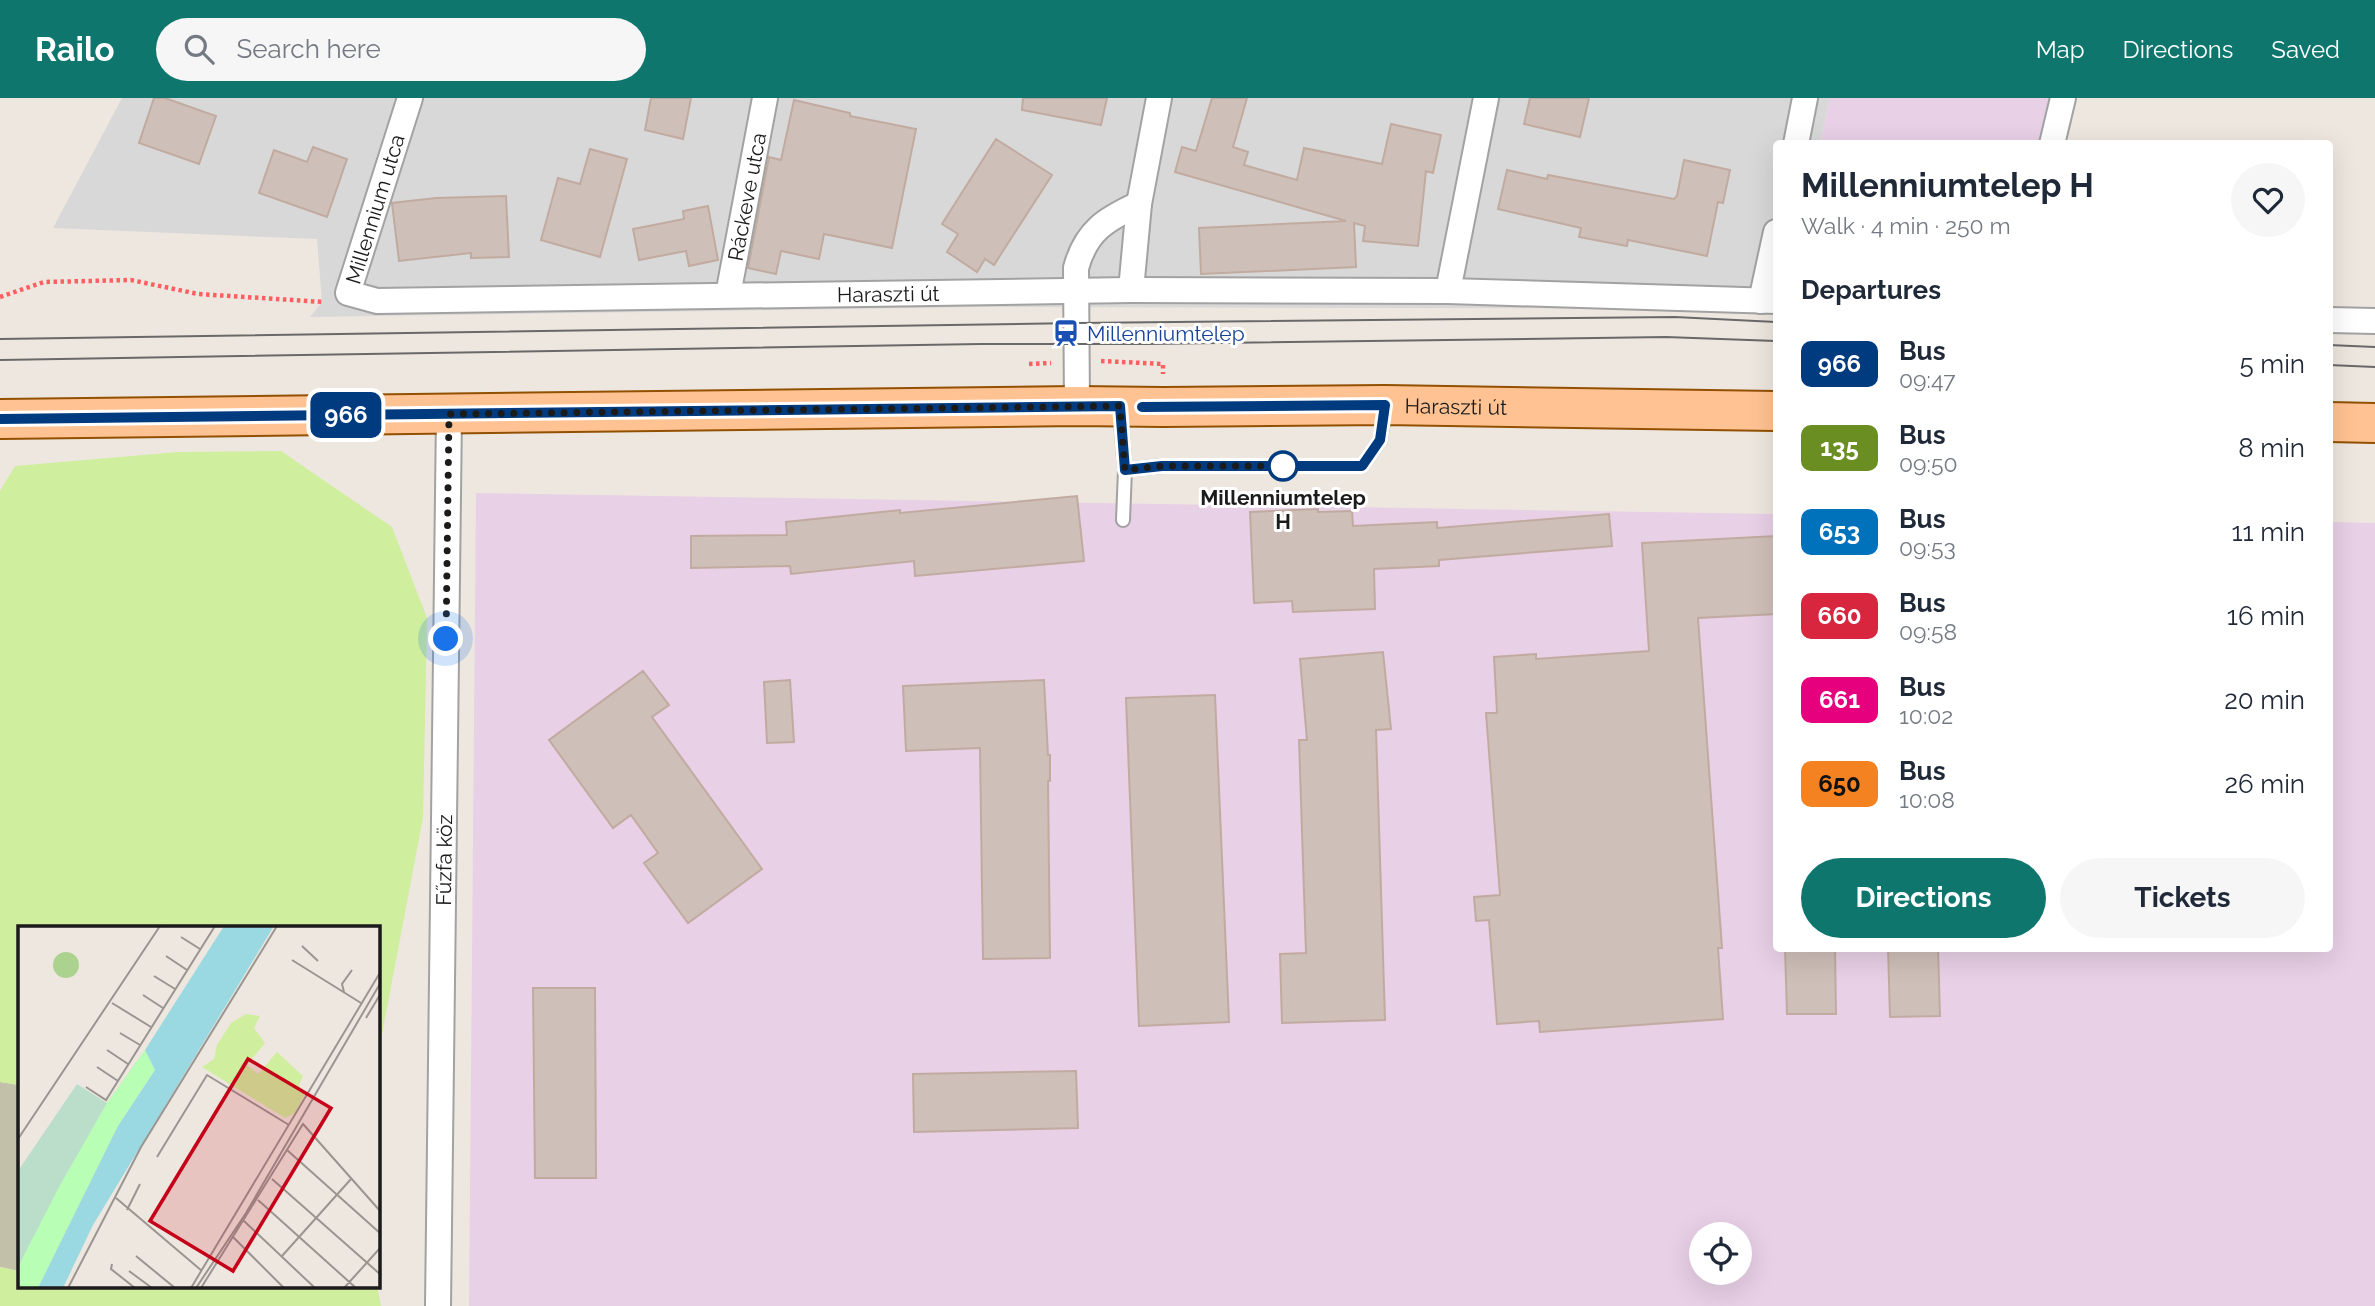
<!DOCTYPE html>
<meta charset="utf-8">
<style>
:root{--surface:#fff;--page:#f6f6f7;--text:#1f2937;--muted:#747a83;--accent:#0f766e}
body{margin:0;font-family:Raleway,sans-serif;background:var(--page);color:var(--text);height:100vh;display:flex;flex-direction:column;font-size:26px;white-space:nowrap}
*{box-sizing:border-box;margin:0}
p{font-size:23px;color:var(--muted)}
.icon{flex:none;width:38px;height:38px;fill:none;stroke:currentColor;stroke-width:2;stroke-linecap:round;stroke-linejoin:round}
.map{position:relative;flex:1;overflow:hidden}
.sheet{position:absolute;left:1773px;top:42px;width:560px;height:812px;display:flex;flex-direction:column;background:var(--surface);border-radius:7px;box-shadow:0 7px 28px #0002}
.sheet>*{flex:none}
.badge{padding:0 14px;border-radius:10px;font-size:24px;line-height:46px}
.controls{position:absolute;left:1689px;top:1124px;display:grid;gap:14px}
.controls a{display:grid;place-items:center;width:63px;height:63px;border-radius:50%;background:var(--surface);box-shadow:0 7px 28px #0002;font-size:35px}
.you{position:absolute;width:35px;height:35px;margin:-18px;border:5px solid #fff;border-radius:50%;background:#1a73e8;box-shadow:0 0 0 10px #1a73e833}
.map>.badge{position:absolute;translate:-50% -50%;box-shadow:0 0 0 4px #fff}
h2{padding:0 28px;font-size:26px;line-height:63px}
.round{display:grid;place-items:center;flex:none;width:74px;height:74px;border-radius:37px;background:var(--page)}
.head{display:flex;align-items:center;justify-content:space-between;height:119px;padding:0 28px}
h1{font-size:33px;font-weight:700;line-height:52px}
.cta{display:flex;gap:14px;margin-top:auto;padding:14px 28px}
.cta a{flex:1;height:80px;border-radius:42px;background:var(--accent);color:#fff;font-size:28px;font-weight:700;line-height:80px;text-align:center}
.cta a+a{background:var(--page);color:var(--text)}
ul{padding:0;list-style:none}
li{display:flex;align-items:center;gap:21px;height:84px;padding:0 28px}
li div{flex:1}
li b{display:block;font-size:26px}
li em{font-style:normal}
li .badge{min-width:77px;font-weight:700;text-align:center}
header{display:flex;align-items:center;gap:42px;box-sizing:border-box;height:98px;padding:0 35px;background:var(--accent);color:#fff}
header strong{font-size:33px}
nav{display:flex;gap:38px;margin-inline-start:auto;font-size:24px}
.search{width:490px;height:63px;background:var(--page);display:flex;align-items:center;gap:18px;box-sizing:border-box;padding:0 24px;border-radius:38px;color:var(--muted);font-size:26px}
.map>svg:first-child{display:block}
</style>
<header>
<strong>Railo</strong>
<div class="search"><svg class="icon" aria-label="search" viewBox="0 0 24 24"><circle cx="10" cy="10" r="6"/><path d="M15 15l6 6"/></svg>Search here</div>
<nav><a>Map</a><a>Directions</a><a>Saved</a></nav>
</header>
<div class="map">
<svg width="2375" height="1208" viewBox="0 0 2375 1208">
<rect width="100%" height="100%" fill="#eee7df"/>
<!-- residential -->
<path fill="#d9d8d8" d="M122 0H1830L1820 45 1776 46V211L979 209 310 219 322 204 317 141 53 130Z"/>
<!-- industrial -->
<path fill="#e8d0e6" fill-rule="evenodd" d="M1830 0H2063L2052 45 1820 46Z
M476 395 1776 416V850H2329V424L2375 425V1208H469ZM1701 1136H1740V1174H1701Z"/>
<!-- construction -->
<path fill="#c3c0aa" d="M0 984 19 987V1173L0 1169Z"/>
<!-- grass -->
<path fill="#cfee9e" d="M281 353 392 429 427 520 423 720 378 957V830H19V987L0 984V393L15 368 178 354Z
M0 1169 19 1173V1189H377L381 1208H0Z"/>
<!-- building -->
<path fill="#cebfb8" stroke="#c1aba0" stroke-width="2" d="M154 0H165L216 18 199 66 139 45Z
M651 0H691L683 41 645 32Z
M1023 0H1107L1101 27 1022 12Z
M1212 0H1247L1233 49 1248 54 1244 67 1297 82 1304 50 1382 66 1391 26 1441 37 1433 75 1426 73 1418 148 1363 143 1365 128 1354 125 1356 169 1201 176 1199 130 1346 123 1175 74 1182 49 1196 53Z
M1530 0H1589L1580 39 1524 26Z
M794 2 850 15V18L916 31 892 150 824 136 819 161 781 153 776 176 748 170 769 59 781 62Z
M996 41 1052 77 994 167 985 161 977 174 947 154 958 136 942 126Z
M313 49 347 61 327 119 259 95 274 52 307 64Z
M590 51 627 61 600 159 541 142 558 80 580 86Z
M1684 62 1730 72 1723 105 1718 104 1707 158 1628 142 1627 148 1579 139 1581 130 1498 111 1507 72 1547 81 1548 77 1674 101 1677 98Z
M506 98 509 159 471 160V155L399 163 392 105 436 100Z
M708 108 718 162 689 168 686 153 639 162 633 131 684 121 683 113Z
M1077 398 1084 463 915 478 914 463 791 476 790 468 691 470V438L787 437 786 424 900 412V415Z
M1318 411V414L1352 413 1353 428 1437 424V430L1609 416 1612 448 1439 462V468L1374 471 1375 511 1293 514 1292 503 1254 505 1250 414Z
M1776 438V516L1698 520 1722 850H1718L1723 921 1540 934 1539 923 1497 926 1489 822 1476 823 1474 799 1500 797 1486 615H1497L1494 559 1536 556V561L1649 553 1642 445Z
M1383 554 1391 631 1376 632 1385 922 1282 925 1280 856 1306 855 1299 642H1307L1300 561Z
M643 573 669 607 652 619 762 771 688 825 644 765 658 755 631 717 613 730 549 642Z
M790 582 794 644 767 645 764 584Z
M1044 582 1048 657H1050V683H1048L1050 860 983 861 980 650 906 653 903 588Z
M1215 597 1229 924 1139 928 1126 600Z
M1785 850H1835L1836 916H1787Z
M1888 850H1938L1940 918 1890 919Z
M533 890H595L596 1080H535Z
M1076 973 1078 1030 914 1034 913 976Z"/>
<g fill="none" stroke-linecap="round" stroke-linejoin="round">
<defs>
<path id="service" d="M1120 311 1125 372 1123 422
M1125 372 1162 368H1362L1380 342 1385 311"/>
<g id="minor">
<path id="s1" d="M410 0 348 195 377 203 1131 192 1448 193 1776 203"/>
<path d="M1796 46 1805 0"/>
<path d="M2052 46 2063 0"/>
<path d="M1131 192 1139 106 1159 0"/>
<path d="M1448 193 1486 0"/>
<path id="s2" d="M728 197 765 0"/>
<path d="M1761 203 1776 134"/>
<path d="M2329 222 2375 223"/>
<path d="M1077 308 1076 170C1086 133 1106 121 1139 106"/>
<path id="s3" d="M438 1208 449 316"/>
</g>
<g id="primary">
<path id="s4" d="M0 321 1077 308 1163 309 1385 307 1776 313"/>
<path d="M2329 324 2375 325"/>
</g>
</defs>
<!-- service casing -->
<use href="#service" stroke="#a2a2a2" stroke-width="16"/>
<!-- minor casing -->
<use href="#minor" stroke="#a2a2a2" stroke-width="28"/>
<!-- primary casing -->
<use href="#primary" stroke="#925000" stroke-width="42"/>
<!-- path -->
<path stroke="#ff5f62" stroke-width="4.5" stroke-dasharray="3.5 3.5" stroke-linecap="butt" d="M0 199 44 184 131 182 198 196 324 204
M1101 263 1163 266V276
M1029 266 1051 265"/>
<!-- service -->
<use href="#service" stroke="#fff" stroke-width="12"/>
<!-- minor -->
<use href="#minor" stroke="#fff" stroke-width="24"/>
<!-- primary -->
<use href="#primary" stroke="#ffc393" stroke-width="38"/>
<!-- tram -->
<path stroke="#696969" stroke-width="2" d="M0 241 1077 225 1675 219 1776 224
M2329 247 2375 249
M0 262 981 246H1147L1666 239 1776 243
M2329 267 2375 269"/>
</g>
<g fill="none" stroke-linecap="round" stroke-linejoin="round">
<defs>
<path id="line" d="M0 321 1120 308 1125 372 1162 368H1362L1380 342 1385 307 1142 309"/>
</defs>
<!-- line casing -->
<use href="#line" stroke="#fff" stroke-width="16"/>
<!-- line -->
<use href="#line" stroke="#003b80" stroke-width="10"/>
<!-- walk -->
<path stroke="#1b1b1b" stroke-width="7" stroke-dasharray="0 12.6" d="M446 541 449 316 1120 308 1125 372 1162 368H1285H1283"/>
</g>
<!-- icons -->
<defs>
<symbol id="station-bare" viewBox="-9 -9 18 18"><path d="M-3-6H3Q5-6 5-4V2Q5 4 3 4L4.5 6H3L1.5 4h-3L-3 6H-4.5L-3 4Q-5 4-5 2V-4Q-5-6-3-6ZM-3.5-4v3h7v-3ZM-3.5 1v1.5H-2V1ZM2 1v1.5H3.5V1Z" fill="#1a4fb4" stroke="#fff" stroke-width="2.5" paint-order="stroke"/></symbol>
</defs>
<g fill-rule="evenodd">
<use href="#station-bare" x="1047" y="216" width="38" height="38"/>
</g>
<!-- markers -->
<circle fill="#fff" stroke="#003b80" stroke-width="3.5" cx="1283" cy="368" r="14"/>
<g text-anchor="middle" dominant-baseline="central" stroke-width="6" stroke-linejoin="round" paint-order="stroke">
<!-- street labels -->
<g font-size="21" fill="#1b1b1b" stroke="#fff">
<text stroke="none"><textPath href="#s2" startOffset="100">Ráckeve utca</textPath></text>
<text transform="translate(375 111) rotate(-73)">Millennium utca</text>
<text stroke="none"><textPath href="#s1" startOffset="746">Haraszti út</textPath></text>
<text stroke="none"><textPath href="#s4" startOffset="1456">Haraszti út</textPath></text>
<text stroke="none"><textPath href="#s3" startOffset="446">Fűzfa köz</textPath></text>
</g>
<!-- transit labels -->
<g font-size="21" fill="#164399" stroke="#fff" text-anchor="start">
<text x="1087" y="235">Millenniumtelep</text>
</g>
<!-- stop labels -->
<g font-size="21" font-weight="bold" fill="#1b1b1b" stroke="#fff">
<text x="1283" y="399">Millenniumtelep<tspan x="1283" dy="24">H</tspan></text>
</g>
</g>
<!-- overview -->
<g transform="translate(18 828)">
<rect width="362" height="362" fill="#eee7df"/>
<path d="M228 88 242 90 236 102 247 117 229 139 240 148 259 126 285 150 281 159 287 168 277 187 267 192 184 141 196 133 199 119 213 97Z" fill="#cfee9e"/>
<path d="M35 39a13 13 0 1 1 26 0a13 13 0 1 1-26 0Z" fill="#abd28f"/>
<path d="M127 124 100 200 20 362H0V245L59 158 89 177Z" fill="#badec9"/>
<path d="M127 124 137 144 100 200 20 362H0V341L41 261 89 177Z" fill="#b8ffb5"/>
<path d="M206 0H256L75 299 45 362H20L100 200 137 144 127 124Z" fill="#9ad9e1"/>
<path fill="none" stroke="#9a9591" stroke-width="2" d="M163 11 182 23M284 20 300 35M148 30 169 44M274 34 343 77M136 50 157 63M326 66 324 58 334 44M125 69 145 82M94 77 133 101M348 92 363 67M102 107 122 119M89 124 110 138M79 141 100 155M68 161 88 174 197 0M0 213 142 0M269 224 363 308M139 231 189 149 271 199M254 253 363 349M98 272 184 345M240 274 338 362M109 284 122 258M226 295 297 362M215 311 266 362M118 330 157 362M264 330 333 253M94 338 93 343 117 362M111 345 134 362M50 362 123 221 259 0M173 362 363 45M178 362 228 287 363 56M183 362 285 198 363 286M326 362 363 321"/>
<path fill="#c60018" fill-opacity="0.15" stroke="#c60018" stroke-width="3.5" d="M230 133 313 182 215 345 132 295Z"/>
<rect width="362" height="362" fill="none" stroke="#1b1b1b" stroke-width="3.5"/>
</g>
</svg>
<div class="controls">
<a><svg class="icon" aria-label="locate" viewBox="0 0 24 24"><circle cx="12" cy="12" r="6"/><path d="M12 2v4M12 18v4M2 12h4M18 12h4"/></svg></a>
</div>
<div class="you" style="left:446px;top:541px"></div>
<b class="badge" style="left:346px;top:317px;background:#003b80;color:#fff">966</b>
<section class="sheet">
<div class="head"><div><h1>Millenniumtelep H</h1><p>Walk · 4 min · 250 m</p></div><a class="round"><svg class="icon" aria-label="heart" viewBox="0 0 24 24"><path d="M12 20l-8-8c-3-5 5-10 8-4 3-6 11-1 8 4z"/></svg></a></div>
<h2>Departures</h2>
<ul>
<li><span class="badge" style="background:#003b80;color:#fff">966</span><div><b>Bus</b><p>09:47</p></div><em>5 min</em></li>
<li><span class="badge" style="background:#6b8e23;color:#fff">135</span><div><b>Bus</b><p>09:50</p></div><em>8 min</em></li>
<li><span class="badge" style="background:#0072bc;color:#fff">653</span><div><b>Bus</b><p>09:53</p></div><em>11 min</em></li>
<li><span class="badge" style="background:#d7263d;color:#fff">660</span><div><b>Bus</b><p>09:58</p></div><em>16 min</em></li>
<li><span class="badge" style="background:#e6007e;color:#fff">661</span><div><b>Bus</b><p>10:02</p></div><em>20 min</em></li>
<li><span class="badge" style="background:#f58220;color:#111">650</span><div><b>Bus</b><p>10:08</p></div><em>26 min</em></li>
</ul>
<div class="cta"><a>Directions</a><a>Tickets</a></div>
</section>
</div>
